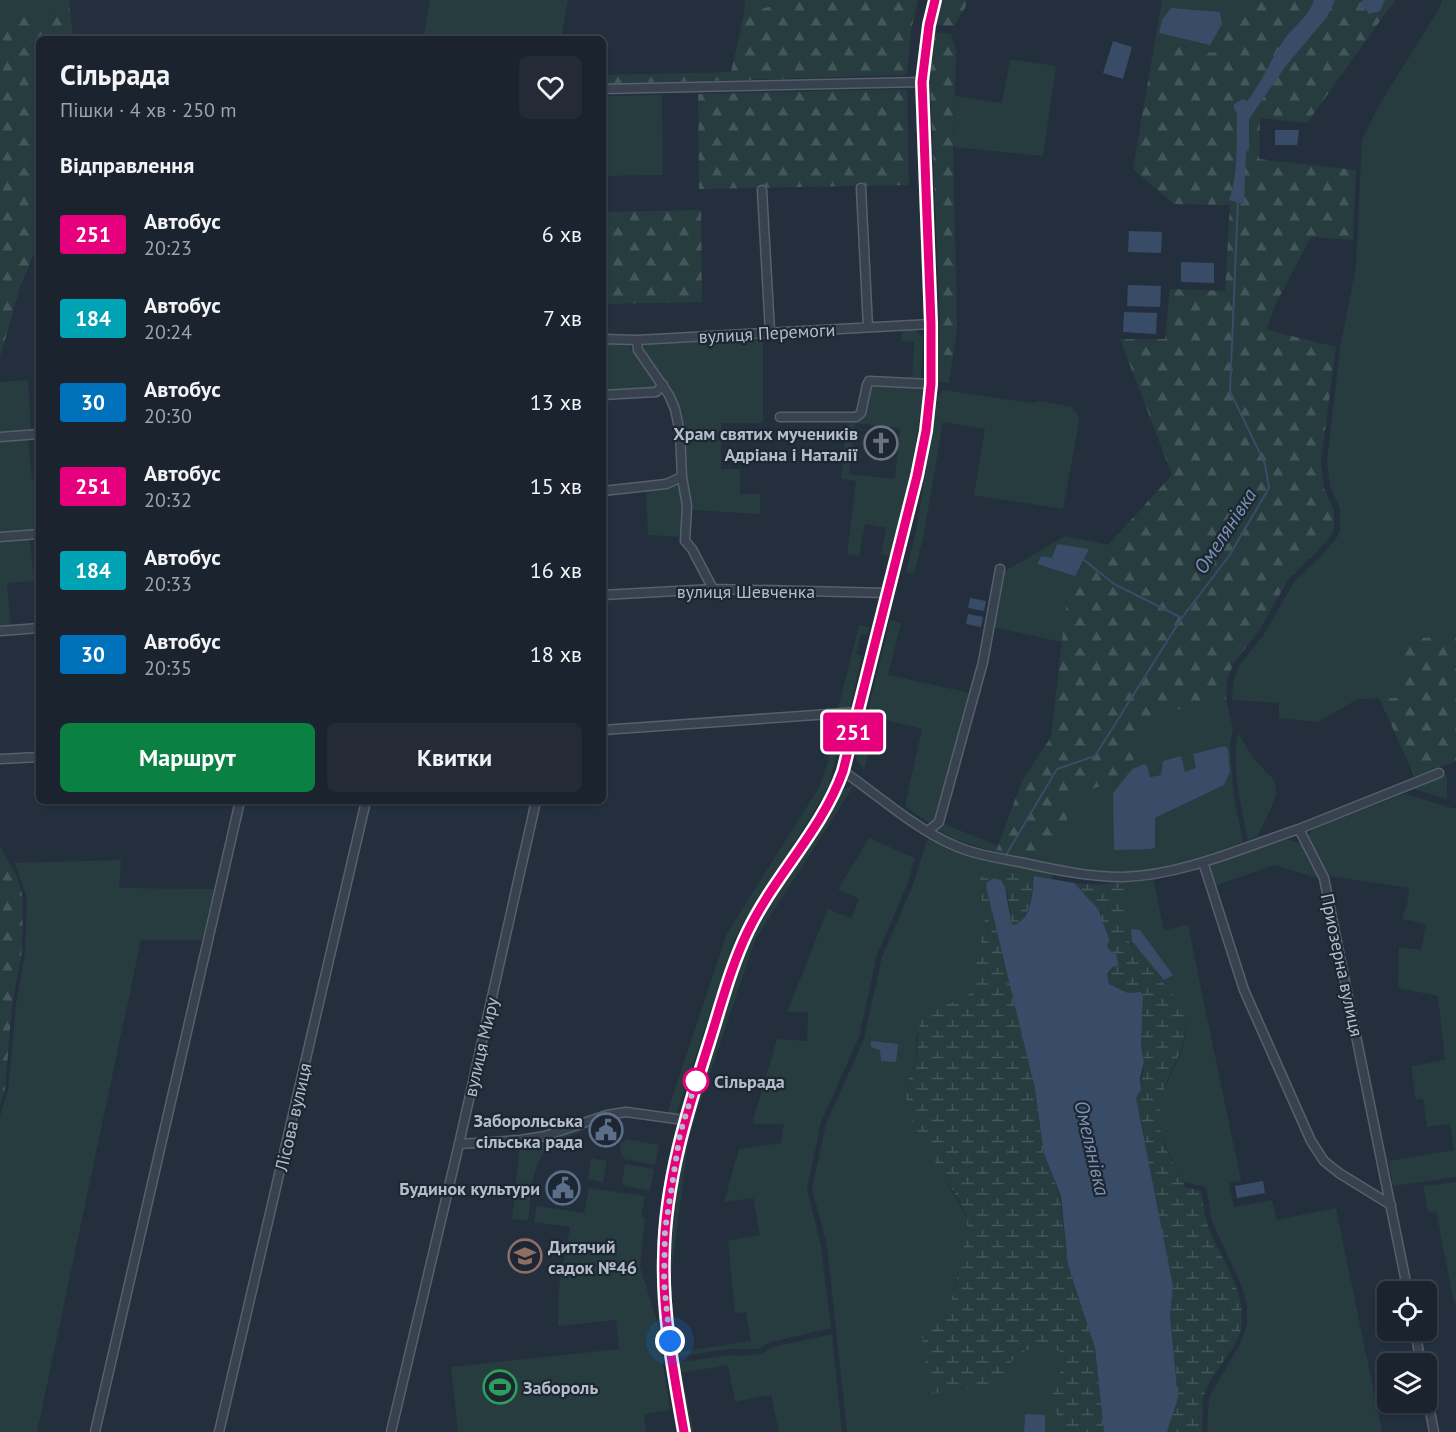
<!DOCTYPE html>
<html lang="uk">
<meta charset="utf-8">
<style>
:root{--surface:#1b232e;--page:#242b36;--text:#f1f3f6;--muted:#a0a4aa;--line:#39404a;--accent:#0b8043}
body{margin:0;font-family:"PT Sans",sans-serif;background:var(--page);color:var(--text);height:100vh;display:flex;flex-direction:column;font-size:22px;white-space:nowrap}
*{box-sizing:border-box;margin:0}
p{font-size:20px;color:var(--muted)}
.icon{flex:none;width:33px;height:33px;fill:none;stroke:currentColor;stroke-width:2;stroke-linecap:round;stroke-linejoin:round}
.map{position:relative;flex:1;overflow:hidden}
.side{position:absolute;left:36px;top:36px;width:570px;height:768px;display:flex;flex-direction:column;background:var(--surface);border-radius:9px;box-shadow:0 2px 4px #0004,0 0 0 2px var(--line)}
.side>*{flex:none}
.badge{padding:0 12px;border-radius:4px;font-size:21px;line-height:39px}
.fabs{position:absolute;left:1377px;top:1281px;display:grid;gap:12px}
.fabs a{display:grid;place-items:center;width:60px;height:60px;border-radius:9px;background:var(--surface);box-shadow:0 2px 4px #0004,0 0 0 2px var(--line);font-size:30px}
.you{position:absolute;width:30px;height:30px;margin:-15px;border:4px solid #fff;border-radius:50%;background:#1a73e8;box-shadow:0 0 0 9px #1a73e833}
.map>.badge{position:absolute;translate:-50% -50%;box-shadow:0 0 0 3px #fff}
h2{padding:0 24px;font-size:22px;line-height:54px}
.round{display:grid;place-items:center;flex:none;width:63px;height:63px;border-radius:9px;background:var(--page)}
.head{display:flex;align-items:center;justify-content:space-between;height:102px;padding:0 24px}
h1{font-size:28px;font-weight:600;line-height:45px}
.action{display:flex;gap:12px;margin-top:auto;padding:12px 24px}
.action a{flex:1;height:69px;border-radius:9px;background:var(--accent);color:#fff;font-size:24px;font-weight:600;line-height:69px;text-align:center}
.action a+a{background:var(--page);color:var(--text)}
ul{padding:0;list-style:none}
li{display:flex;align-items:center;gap:18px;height:84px;padding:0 24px}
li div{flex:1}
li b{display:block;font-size:22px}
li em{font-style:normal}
li .badge{min-width:66px;font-weight:700;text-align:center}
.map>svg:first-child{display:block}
</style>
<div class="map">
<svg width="1456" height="1432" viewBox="0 0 1456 1432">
<defs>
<pattern id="forest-firs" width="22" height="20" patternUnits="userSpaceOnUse" patternTransform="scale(1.5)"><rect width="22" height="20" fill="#263c3f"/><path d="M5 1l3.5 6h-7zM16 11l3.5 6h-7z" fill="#435659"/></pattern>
<pattern id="wetland-marsh" width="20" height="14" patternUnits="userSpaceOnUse" patternTransform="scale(1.5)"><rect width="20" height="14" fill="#263c3f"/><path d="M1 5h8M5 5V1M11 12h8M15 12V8" fill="none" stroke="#435659"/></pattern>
</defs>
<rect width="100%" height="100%" fill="#242f3e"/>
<!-- green -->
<path fill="#263c3f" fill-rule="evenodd" d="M0 0H58L60 15 0 11Z
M430 0H568L561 39H423Z
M745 0H793L744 14Z
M1162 0H1244L1214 53 1155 41Z
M1442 0H1456V636L1400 639 1401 698 1358 699 1318 722 1279 718V703L1232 700 1233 682 1239 666 1264 634 1294 582 1321 556 1336 539 1340 530V508L1330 487 1327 461 1340 348 1356 266 1362 140 1378 107 1440 7Z
M1010 59 1056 66 1043 156 953 147 955 96 1002 103Z
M662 95 663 175 603 176V96Z
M902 330H915L923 337 921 382 912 381 914 342 901 341Z
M763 337V423H721V469H740V494H760V514L693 510 686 476 684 432 679 408 673 393 644 351 645 343Z
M603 343 628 344 659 384 655 389 603 392Z
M938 354 953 356 949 383 936 382Z
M28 380 31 431 0 434V382Z
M871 384 924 388 911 475 889 556 881 554 886 528 865 524 859 556 847 554 856 481 841 479 847 420H857ZM855 423 900 428 895 479 849 474Z
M943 390 1032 403 1040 401 1072 407 1079 417V422L1063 509 974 495 985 429 943 422 924 534 914 574 906 572 916 531 938 396Z
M28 438 32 479H39V530L0 533V440Z
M679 482 683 506 681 537 648 535 646 490 667 487Z
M1065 536 1109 545 1068 589 1062 642 992 627 1002 573ZM1088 549 1083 559 1037 563 1041 556 1052 559Z
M30 538 34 581 7 583 11 627H0V540Z
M890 620 901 623 888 675 970 693 937 821 931 825 905 806 922 729 878 718 864 770 856 759Z
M859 625 869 627 867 635 861 634 856 654 862 656 850 708 838 709Z
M1226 699 1233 729 1230 746 1234 798 1243 842C1199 858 1150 876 1103 872 1083 870 1063 865 1043 862L1082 792 1114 782 1134 759 1140 718ZM1193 754 1224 785 1155 818 1114 793 1132 769 1147 766 1150 777 1161 775 1163 768 1181 757 1185 772 1197 768Z
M825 720 844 723 828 789 735 938 676 1115 667 1114 726 935 820 786 831 751Z
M1238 733 1254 759 1272 778 1275 784 1276 794 1273 804 1257 837 1248 840C1241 806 1231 768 1238 733Z
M1447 774V799L1411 788Z
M855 784 755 940 689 1136 670 1283 678 1352 751 1341 746 1312 735 1313 728 1241 760 1235 753 1198 724 1202 739 1149 781 1143 784 1124H752L777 1039 807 1041 808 1012H787L828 909 851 918 859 899 838 889 869 838 915 858 907 885 877 955 859 1037 821 1122 807 1189 821 1246 831 1328 771 1342 758 1349H730L675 1357 667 1283 668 1230 683 1134 727 998 751 933 775 891 819 829 844 789Z
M1404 794 1456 809V1177L1393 1186 1389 1161 1454 1150 1450 1124 1427 1127 1423 1099 1416 1100 1411 1066 1445 1060 1438 996 1398 988 1399 947 1421 950 1426 924 1402 919 1407 904 1409 888 1330 876 1307 840 1308 835 1313 829Z
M942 823 998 846 996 852 956 840 937 829Z
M928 838 976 858 1053 873 1052 880 1000 870 997 878H994L992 874 979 881 985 923 968 996 959 1002 932 1010 916 1036V1061L906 1084 949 1186 968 1220V1234L952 1296 951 1309 944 1317 929 1393 1009 1382 1006 1367C1011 1363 1016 1356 1021 1353 1033 1346 1056 1346 1066 1356L1054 1401 1063 1432H1045V1415H1025L1024 1432H847L827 1245 812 1189 826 1124 864 1039 882 957 912 887Z
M1284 838 1301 844 1320 879 1275 865 1214 886 1208 865Z
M121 860 119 888 214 889 202 940H141L37 1432H0V1116L8 1091 16 1005 25 952 27 898 15 863Z
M1153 878 1164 930 1188 925 1241 1181 1229 1183 1234 1207 1272 1200 1277 1220 1336 1208 1382 1432H1207L1209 1397 1240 1344 1247 1325V1304L1240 1283 1212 1221 1206 1187 1184 1182C1172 1158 1160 1142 1159 1114 1158 1084 1194 1047 1185 1018 1175 986 1129 959 1126 931 1124 915 1128 897 1128 881Z
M584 1126 582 1131C571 1137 552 1142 544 1152 531 1170 531 1200 528 1221L512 1219 520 1144Z
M627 1139 659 1145 655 1165 624 1159 620 1150 621 1143Z
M591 1158 607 1161 603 1182 588 1179Z
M625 1164 654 1169 650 1191 622 1185Z
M1456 1182V1303H1454L1436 1211 1428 1212 1423 1186Z
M589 1188 645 1196 641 1217 645 1218 640 1267 656 1317 670 1410 644 1414 646 1432H458L451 1367 619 1349 616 1320 558 1326 559 1288 570 1227 534 1222 537 1206 584 1213Z
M832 1334 842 1432H779L771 1395 735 1402 728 1365 681 1373 694 1432H688L675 1363 730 1355 741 1356 760 1354 773 1347Z"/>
<!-- forest -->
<path fill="url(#forest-firs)" d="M58 0H69L73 39H39V242L21 284 0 357V11L59 15Z
M793 0H918L911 30 907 75 603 84V75L731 72 744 14Z
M942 0H967L965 8 954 26 936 25Z
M1244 0H1395L1307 123 1260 118 1259 159 1356 170 1353 240 1311 237 1275 305 1267 330 1336 347 1321 461 1324 489 1334 510V529L1331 536 1317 552 1289 578 1259 631 1234 662 1227 681 1226 699 1140 718 1134 759 1114 782 1082 792 1043 862 996 852 998 846 1022 781 1051 737 1068 589 1172 475 1120 339H1165L1170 289 1225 291 1230 205 1174 204 1133 169 1155 41 1214 53Z
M935 32 951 34 956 51 953 147 957 328 953 356 938 354 940 320 930 82 931 55Z
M907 89 909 185 699 189 698 94Z
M701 210 702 302 603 304V212Z
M1456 636V761L1415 777 1379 698H1401L1400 639Z
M0 846 18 879 23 898 22 951 12 1005 5 1090 0 1105Z"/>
<!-- wetland -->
<path fill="url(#wetland-marsh)" d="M999 870 1034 876 1030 906 1021 922 1014 925 1011 922C1009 909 1010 886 997 878Z
M992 874 994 878 987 882 1035 1089 1044 1154 1060 1196 1068 1265 1095 1348 1104 1432H1063C1059 1419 1051 1402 1054 1388 1056 1378 1064 1368 1066 1356 1056 1346 1033 1346 1021 1353 1016 1356 1011 1363 1006 1367L1010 1382 929 1394 921 1324C929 1322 941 1321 946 1315 951 1309 970 1226 967 1218 953 1180 903 1130 906 1087 907 1078 914 1071 916 1062 920 1046 913 1029 926 1014 934 1005 957 1004 968 996L985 923 979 881 981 877Z
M1128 881C1128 897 1124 915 1126 931 1130 962 1178 985 1185 1018 1190 1043 1172 1065 1165 1087 1159 1104 1158 1124 1163 1141 1167 1155 1178 1169 1184 1182L1185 1187 1201 1191C1203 1201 1204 1213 1207 1223 1218 1256 1244 1285 1242 1322 1240 1350 1212 1369 1204 1395 1201 1406 1203 1421 1202 1432H1167L1178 1398 1170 1317 1173 1286 1136 1098C1140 1092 1144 1070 1144 1062 1144 1056 1141 1049 1141 1043 1141 1025 1145 1009 1141 992L1128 993 1109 984 1107 974 1112 967 1111 952 1074 883 1098 885Z"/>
<!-- water -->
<path fill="#394c67" d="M1314 0H1335L1327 17 1285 67 1249 119V150L1246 152 1244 204 1229 200C1239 174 1236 141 1237 114L1234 109V104L1243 99 1247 101C1263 81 1271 58 1286 37 1296 25 1309 15 1314 0Z
M1363 0H1385L1380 11 1369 14 1365 8H1359Z
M1171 8 1220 12 1222 24 1210 45 1159 33 1162 20Z
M1113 41 1132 47 1123 79 1103 73Z
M1275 130H1299L1297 145H1275Z
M1129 231 1162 232 1161 253 1128 252Z
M1181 262 1214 263V283L1181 282Z
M1128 285 1161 286 1160 307 1127 306Z
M1124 312 1157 313 1156 334 1123 332Z
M1057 544 1089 549 1075 576 1037 564 1041 556 1052 558Z
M970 598 986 601 984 611 968 608Z
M968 614 983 617 981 627 966 624Z
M1225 746 1228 749 1230 772 1224 785 1155 818V847L1151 849 1114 850 1113 793 1132 769 1144 764 1147 766 1150 777 1161 775 1163 761 1181 756 1185 772 1196 768 1193 754Z
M1034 876 1074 883 1098 909 1109 939 1107 946 1111 952 1116 954 1119 966 1112 967 1107 974 1109 984 1128 993 1141 992 1143 996 1141 1045 1144 1062 1140 1078 1141 1090 1136 1098 1173 1286 1170 1317 1178 1398 1167 1432H1104L1095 1348 1068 1265 1061 1196 1044 1154 1035 1089 986 886 987 882 994 878 1001 880 1005 887 1011 922 1014 925C1033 918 1032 893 1034 876Z
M1131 929 1140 930 1173 975 1164 980 1132 941Z
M871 1041 898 1044 896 1062 881 1061 880 1050 871 1047Z
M1263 1181 1265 1193 1237 1198 1235 1186Z
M1025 1414 1045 1415V1432H1024Z"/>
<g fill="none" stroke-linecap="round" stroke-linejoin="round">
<!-- stream -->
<path stroke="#394c67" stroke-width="2" d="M1083 559 1114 584 1182 618
M1006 855 1057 769 1095 756 1181 619 1229 556 1269 488 1265 464 1230 391 1238 201"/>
<defs>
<path id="minor" d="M603 89 922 82
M861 188 868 327
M762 190 770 332
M603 339 637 340 931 324
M637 340 638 350 669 395 675 409 680 433 682 477 687 506 685 541 692 549 713 589
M603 395 656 392 663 385
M780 417H856L861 413 867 385 869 381 931 384
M0 437 39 434
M603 491 666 484 682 477
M0 537 39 534
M603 595 713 589 888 593
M0 631 39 628
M603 730 858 712
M0 759 39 757
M843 771C879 796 913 827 953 845 975 855 1000 858 1024 863 1056 870 1090 877 1123 877 1183 875 1242 848 1299 829L1324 878 1408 1292
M1299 829 1439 773
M928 831 939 822 983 662 1000 569
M1203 862 1244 990 1311 1141 1324 1161 1339 1173 1391 1205
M459 1144 520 1140 545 1136 607 1115 626 1112 684 1120
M1415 1330 1421 1364
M1426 1391 1434 1432
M95 1432 240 801
M219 1432 366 801
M391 1432 459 1144 536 801"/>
<path id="major" d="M684 1432C674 1374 662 1315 664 1256 665 1182 687 1112 709 1042 722 1001 733 957 754 919 781 868 824 825 843 771L917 476 926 431 931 384V324L922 82 929 25 935 0"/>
</defs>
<!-- minor casing -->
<use href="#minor" stroke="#565f6c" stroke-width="11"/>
<!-- major casing -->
<use href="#major" stroke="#414a57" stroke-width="14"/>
<!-- minor -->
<use href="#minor" stroke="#38414e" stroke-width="8"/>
<!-- major -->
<use href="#major" stroke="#56606e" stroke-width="10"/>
</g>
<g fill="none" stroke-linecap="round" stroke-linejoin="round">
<defs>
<path id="line" d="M684 1432C674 1374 662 1315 664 1256 665 1182 687 1112 709 1043 721 1005 731 966 748 931 775 875 822 830 843 771L917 476 926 431 931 384V324L922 82 929 25 935 0"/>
</defs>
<!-- line casing -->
<use href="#line" stroke="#fff" stroke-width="14"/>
<!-- line -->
<use href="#line" stroke="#e6007e" stroke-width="9"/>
<!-- walk -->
<path stroke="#b4bcc9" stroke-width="6" stroke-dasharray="0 10.8" d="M670 1341 664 1283 665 1230 680 1134 696 1081"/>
</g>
<!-- icons -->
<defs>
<symbol id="church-ring" viewBox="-11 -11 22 22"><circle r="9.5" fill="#1d2633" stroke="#6b7280" stroke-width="1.5"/><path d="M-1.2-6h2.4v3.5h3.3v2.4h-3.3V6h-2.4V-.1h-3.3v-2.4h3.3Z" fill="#6b7280"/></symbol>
<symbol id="civic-ring" viewBox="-11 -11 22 22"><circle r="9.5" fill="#1d2633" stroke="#5c6f8a" stroke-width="1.5"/><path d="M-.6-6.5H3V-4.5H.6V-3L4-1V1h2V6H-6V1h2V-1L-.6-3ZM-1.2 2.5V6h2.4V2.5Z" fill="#5c6f8a"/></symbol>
<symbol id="school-ring" viewBox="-11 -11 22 22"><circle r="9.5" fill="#1d2633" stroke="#8d6e63" stroke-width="1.5"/><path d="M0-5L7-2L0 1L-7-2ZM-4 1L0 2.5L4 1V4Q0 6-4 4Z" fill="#8d6e63"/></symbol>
<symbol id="stadium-ring" viewBox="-11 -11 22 22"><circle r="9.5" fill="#1d2633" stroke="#2e9e5b" stroke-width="1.5"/><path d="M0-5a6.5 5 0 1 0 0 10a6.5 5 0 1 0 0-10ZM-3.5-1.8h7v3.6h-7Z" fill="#2e9e5b"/></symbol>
</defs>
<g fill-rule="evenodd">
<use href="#church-ring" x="862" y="424" width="38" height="38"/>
<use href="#civic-ring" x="587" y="1111" width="38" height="38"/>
<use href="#civic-ring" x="544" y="1169" width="38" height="38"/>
<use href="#school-ring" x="506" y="1237" width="38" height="38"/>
<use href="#stadium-ring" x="481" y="1368" width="38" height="38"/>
</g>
<!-- markers -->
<circle fill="#fff" stroke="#e6007e" stroke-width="3" cx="696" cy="1081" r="12"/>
<g text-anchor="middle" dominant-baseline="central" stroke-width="4.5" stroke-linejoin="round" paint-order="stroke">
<!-- street labels -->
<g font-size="18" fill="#b4bcc9" stroke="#1d2633">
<text transform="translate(767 333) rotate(-3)">вулиця Перемоги</text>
<text x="746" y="591">вулиця Шевченка</text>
<text transform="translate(1342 965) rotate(78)">Приозерна вулиця</text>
<text transform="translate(481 1047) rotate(-77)">вулиця Миру</text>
<text transform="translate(293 1117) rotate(-77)">Лісова вулиця</text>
</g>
<!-- poi labels -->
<g font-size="18" font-weight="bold" fill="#b4bcc9" stroke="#1d2633" text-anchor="end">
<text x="858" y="433">Храм святих мучеників<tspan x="858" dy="21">Адріана і Наталії</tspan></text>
<text x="583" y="1120">Заборольська<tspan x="583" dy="21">сільська рада</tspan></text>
<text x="540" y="1188">Будинок культури</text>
<text x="548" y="1246" text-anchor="start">Дитячий<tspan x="548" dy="21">садок №46</tspan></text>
<text x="523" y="1387" text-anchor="start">Забороль</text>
</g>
<!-- stop labels -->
<g font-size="18" font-weight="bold" fill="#b4bcc9" stroke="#1d2633" text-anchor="start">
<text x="714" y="1081">Сільрада</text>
</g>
<!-- water labels -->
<g font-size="20" font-style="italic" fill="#7c92b1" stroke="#1d2633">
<text transform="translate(1225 531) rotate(-57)">Омелянівка</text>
<text transform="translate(1092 1148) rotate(77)">Омелянівка</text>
</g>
</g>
</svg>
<div class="fabs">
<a><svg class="icon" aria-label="locate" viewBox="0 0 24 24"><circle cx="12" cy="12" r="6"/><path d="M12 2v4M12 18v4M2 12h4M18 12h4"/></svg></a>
<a><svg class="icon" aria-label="layers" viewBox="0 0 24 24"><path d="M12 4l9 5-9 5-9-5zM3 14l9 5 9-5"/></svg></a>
</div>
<div class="you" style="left:670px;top:1341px"></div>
<b class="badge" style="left:853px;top:732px;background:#e6007e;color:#fff">251</b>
<section class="side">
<div class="head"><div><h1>Сільрада</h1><p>Пішки · 4 хв · 250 m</p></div><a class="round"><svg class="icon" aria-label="heart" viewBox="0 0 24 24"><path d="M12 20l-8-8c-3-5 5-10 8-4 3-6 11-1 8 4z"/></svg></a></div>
<h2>Відправлення</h2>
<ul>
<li><span class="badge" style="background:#e6007e;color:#fff">251</span><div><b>Автобус</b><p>20:23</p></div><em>6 хв</em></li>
<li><span class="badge" style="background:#00a3b4;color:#fff">184</span><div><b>Автобус</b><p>20:24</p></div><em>7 хв</em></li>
<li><span class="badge" style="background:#0072bc;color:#fff">30</span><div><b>Автобус</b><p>20:30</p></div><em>13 хв</em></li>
<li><span class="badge" style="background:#e6007e;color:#fff">251</span><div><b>Автобус</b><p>20:32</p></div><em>15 хв</em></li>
<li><span class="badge" style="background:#00a3b4;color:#fff">184</span><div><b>Автобус</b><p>20:33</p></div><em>16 хв</em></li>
<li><span class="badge" style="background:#0072bc;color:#fff">30</span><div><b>Автобус</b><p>20:35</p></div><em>18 хв</em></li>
</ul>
<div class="action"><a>Маршрут</a><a>Квитки</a></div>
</section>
</div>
